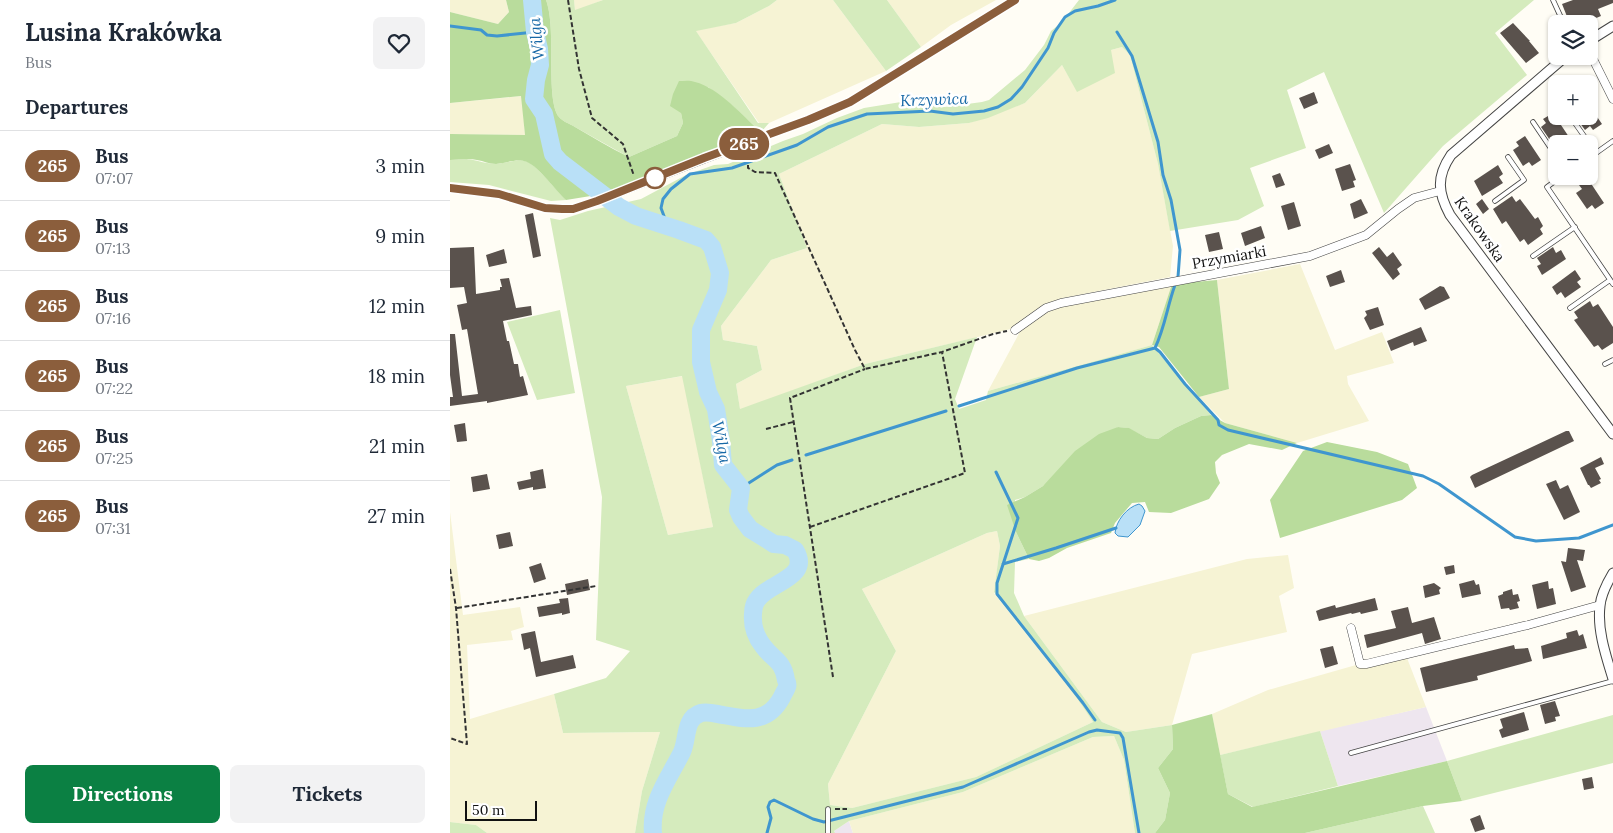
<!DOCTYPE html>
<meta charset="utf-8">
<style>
:root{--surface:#fff;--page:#f2f2f3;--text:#1f2937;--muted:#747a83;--line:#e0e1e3;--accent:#0b8043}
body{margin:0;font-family:Lora,serif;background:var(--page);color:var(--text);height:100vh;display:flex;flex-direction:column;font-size:19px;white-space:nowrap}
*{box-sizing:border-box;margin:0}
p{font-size:16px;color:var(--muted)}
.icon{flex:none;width:28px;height:28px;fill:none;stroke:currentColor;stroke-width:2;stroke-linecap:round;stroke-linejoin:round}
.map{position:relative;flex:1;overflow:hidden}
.side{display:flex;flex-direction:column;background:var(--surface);width:450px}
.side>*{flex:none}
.badge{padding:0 10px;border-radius:16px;font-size:18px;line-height:32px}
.controls{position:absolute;left:1098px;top:15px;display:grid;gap:10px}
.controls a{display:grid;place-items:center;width:50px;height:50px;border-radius:8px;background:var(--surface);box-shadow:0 1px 4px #0004;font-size:25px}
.scale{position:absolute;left:15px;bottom:12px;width:72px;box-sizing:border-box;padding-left:5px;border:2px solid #111;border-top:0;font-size:14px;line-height:18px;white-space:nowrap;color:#111;-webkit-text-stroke:4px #fff;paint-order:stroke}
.map>.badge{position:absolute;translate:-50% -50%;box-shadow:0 0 0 2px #fff}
h2{padding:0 25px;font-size:19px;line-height:45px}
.round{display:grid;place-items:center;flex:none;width:52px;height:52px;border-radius:8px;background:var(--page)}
.headline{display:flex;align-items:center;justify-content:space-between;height:85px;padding:0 25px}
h1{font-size:24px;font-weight:800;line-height:38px}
.action{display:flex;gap:10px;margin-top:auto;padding:10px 25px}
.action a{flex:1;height:58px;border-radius:8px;background:var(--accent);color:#fff;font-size:20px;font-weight:800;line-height:58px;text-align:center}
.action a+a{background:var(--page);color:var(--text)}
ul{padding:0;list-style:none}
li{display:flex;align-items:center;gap:15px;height:70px;padding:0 25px;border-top:1px solid var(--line)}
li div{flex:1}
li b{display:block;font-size:19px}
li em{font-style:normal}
li .badge{min-width:55px;font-weight:700;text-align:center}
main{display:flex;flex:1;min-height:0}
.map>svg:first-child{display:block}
</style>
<main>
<section class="side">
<div class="headline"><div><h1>Lusina Krakówka</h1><p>Bus</p></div><a class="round"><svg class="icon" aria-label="heart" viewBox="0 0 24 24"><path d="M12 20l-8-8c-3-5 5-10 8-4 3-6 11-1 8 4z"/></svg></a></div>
<h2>Departures</h2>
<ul>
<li><span class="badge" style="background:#8b5e3c;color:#fff">265</span><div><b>Bus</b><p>07:07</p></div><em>3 min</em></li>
<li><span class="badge" style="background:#8b5e3c;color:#fff">265</span><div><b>Bus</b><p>07:13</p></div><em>9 min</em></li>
<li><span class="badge" style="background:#8b5e3c;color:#fff">265</span><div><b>Bus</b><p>07:16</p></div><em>12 min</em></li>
<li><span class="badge" style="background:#8b5e3c;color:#fff">265</span><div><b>Bus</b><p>07:22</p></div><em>18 min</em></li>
<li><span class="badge" style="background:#8b5e3c;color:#fff">265</span><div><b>Bus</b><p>07:25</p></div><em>21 min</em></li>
<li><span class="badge" style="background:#8b5e3c;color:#fff">265</span><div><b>Bus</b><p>07:31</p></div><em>27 min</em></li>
</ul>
<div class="action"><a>Directions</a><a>Tickets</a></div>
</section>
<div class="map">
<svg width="1163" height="833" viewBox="0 0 1163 833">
<rect width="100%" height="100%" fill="#fffdf5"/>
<!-- industrial -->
<path fill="#eee6ef" d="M976 707 997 761 888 786 870 731Z
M399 821 403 833H385L384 831Z"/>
<!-- farmland -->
<path fill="#f6f3d4" d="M0 0H56L59 12 48 24 0 12Z
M124 0H153L125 11Z
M327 0H383L436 71 319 123H309L245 30 286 23 319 6Z
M437 0H546L501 25 471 47Z
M672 47 680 55 708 164 723 246 720 277 613 298 588 309 561 329 415 364 290 410 286 384 312 370 307 346 273 340 271 326 321 260 357 248 329 174 432 124 469 127 519 123 575 103 612 65 627 91 661 50Z
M72 96 75 135 0 134V103Z
M850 264 885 350 932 332 944 363 897 376 898 384 919 421 847 443 775 423 749 397 779 389 767 280Z
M722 284 702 345 538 391 572 328 593 314 612 305Z
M233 376 263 527 218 535 176 386Z
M0 512 13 615 70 607 74 627 61 631 63 640 17 645 20 719 104 694 113 733 210 732 192 791 185 833H37L26 825 0 822Z
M547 531 550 546 544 593 562 616 631 702 643 722 526 777 402 808 380 805 378 784 446 651 412 589 537 533Z
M838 555 844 588 829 596 837 632 742 654 722 725 676 732 652 722 574 616 797 559Z
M957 658 976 707 770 755 762 714 818 690 906 665 917 668Z
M664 736 674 760 685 833H403L399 821 513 792 643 737Z"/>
<!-- green -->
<path fill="#d5ebbd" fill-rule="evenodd" d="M96 0H124L125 10 153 0H327L319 6 286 23 246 31 308 123H319L311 132 283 106 258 87 231 113 233 123 227 136 179 157C160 147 143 137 125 127 120 124 112 121 109 117 95 99 107 29 96 0Z
M383 0H437L471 47 436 71Z
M629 0H1084L1045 33 1077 75 993 146 934 213 874 72 837 90 856 148 800 168 814 206 788 220 720 231 708 164 680 55 672 47 661 50 665 73 627 92 612 65 575 103 538 118 519 123 469 127 432 124 329 174 357 248 321 260 271 326 273 340 307 346 312 370 286 384 290 409 415 364 527 337 505 399 509 409 536 400 538 391 702 345 761 415 751 416 725 428 708 439 697 438 678 428 668 427 593 486 575 497 565 500 566 532 579 559 565 562 564 593 574 616 652 722 676 732 722 725 723 749 708 768 720 793 715 820 705 833H685L674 760 664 736 643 737 513 792 399 821 384 831 385 833H185L192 791 210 732 113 733 104 694 156 678 180 651 146 640 152 497 100 218 110 220 138 211 191 199 236 175 264 165 278 164 333 141 353 134 387 118 414 108 451 102 495 107 532 102 539 100 575 70 594 45 601 31 612 22ZM232 376 263 527 218 535 176 386ZM547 531 550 546 544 592C576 636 615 677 643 722L526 777 402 808 380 805 378 784 446 651 412 589 537 533Z
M17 159C27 160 36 164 47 164 58 163 67 158 78 162 88 167 107 191 116 200L101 201 39 185 0 182V160Z
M110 310 125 393 87 400 57 322Z
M1163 715V763L1012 801 997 761Z
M870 731 888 786 803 807 778 794 770 755Z
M973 806 985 833H855Z
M0 822 26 825 37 833H0Z"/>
<!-- forest -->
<path fill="#b9dc9c" d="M56 0H96C107 29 95 99 109 117 112 121 120 124 125 127 143 137 160 148 179 157L227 136 233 123 231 113 220 106 223 94 229 81C234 81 240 80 245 82 269 88 293 116 311 132L242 158 153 194 116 200C106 191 89 167 77 162 67 158 57 163 46 164 39 164 34 161 27 160 18 158 9 160 0 160V134L75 135 71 96 0 103V12L48 24 59 12Z
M767 280 779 389 749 397 709 347 702 345 722 284Z
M761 415 775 423 847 443 832 450 799 444 772 455 765 462 766 473 770 483 759 499 721 513 699 512 695 502 682 503 665 523 661 533 617 548 599 558 589 561 579 559 566 532 557 505 575 497 593 486 625 451 649 434 668 427 679 428 697 438 708 439 725 428 751 416Z
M877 442 927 452 958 464 967 488 952 500 830 538 820 500 853 451Z
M762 714 778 794 802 807 997 761 1012 801 973 806 855 833H705L715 820 720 793 708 768 723 749 722 725Z"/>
<!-- water -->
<path fill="#b9e0f7" stroke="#3f96cf" d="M689 504 692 506 695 511 690 525 678 537 668 536 665 533C666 521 677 507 689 504Z"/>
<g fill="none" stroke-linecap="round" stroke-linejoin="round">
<!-- stream -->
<path stroke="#3f96cf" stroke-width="3" d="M0 26 31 30 37 35 47 36 85 32
M667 32 682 56 708 142 713 175 721 200 730 250 728 277
M218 227 211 208 213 199 221 189 240 174 282 168 347 145 378 127 417 114 480 111 503 114 534 111 548 107 561 99 572 87 598 48 604 33 615 17 625 11 648 6 665 0
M705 348 710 352 735 384 768 420 769 425 778 430 973 476 989 484 1065 537 1086 541 1129 538 1163 525
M509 406 627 368 705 348C715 327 717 307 725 285
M356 455 496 411
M546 472 568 518 547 583V594L633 703 645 720
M291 488 327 465 342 460
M553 564 606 548 666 528
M317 833 321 818 318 807 320 802 324 800 363 819 374 822 513 787 639 732 647 730 670 733 673 738 689 833"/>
<!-- river -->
<path stroke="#b9e0f7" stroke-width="18" d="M82 0 85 32 89 49 90 65 86 80 84 99 94 114 103 154 110 162 169 207 186 216 229 230 256 240 262 247 270 273 268 290 251 330V362L258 392 266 409 271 441 273 465 291 488 288 510 291 517 300 529 324 544 335 545 345 550C362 578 319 582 307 600 304 604 303 610 303 614 302 626 306 637 313 646 323 660 333 660 336 680 337 682 338 685 337 687 336 690 333 694 332 697 318 723 299 720 273 715 266 714 258 711 251 713 234 718 238 739 232 752 219 778 200 802 203 833"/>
</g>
<!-- building -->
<path fill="#5a524d" d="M1123 0H1163V3L1148 9 1151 16 1132 24H1120L1112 4Z
M1063 23 1080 41H1079L1089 53 1076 63 1050 33Z
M864 92 868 103 854 109 849 98Z
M1139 105 1152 124 1143 130 1140 126 1135 130 1125 116H1139Z
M1103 113 1119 137 1110 143 1107 139 1102 143 1091 127 1096 123 1093 119Z
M1075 136 1091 160 1082 166 1079 162 1073 166 1063 150 1069 146 1066 142Z
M879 144 883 153 869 159 865 150Z
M900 164 906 180 903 181 905 187 892 191 885 169Z
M1048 165 1053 174 1049 177 1053 183 1032 196 1024 181Z
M830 173 835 185 826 188 822 176Z
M1138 179 1154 203 1145 209 1142 205 1137 209 1126 193 1132 189 1129 185Z
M1062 196 1066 202 1070 199 1085 219 1088 217 1093 226 1090 229 1093 234 1078 245 1074 239 1070 242 1056 221 1052 224 1043 209Z
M911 199 918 213 904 219 900 204Z
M1032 199 1039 209 1033 214 1026 204Z
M844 202 851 226 838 230 831 206Z
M83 213 91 256 83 258 75 215Z
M811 226 815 238 795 246 791 233Z
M769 232 773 249 759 252 755 235Z
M24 247 26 294 50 290V287H52L50 279 59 278 66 308 81 306 82 315 53 321 57 341H59L64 364H68L70 377 73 376 78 395 37 403V401L0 406V397H3L0 375V334H5L12 396 28 394 17 329 12 330 7 305 17 303 14 287 0 288V248Z
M929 247 937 257 943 252 952 265 947 269 950 274 943 280 922 253Z
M1103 247 1106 253 1111 250 1116 259 1092 275 1087 266 1091 264 1087 258Z
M54 249 57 263 39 267 36 255Z
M891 270 895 282 880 287 876 276Z
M1125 270 1131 279 1127 282 1131 287 1115 298 1111 292 1107 295 1102 287Z
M990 286 994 287 1000 298 975 310 969 299Z
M1140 301 1143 307 1148 304 1163 327V343L1152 350 1148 345 1144 347 1124 320 1128 318 1124 312Z
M928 307 934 325 920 330 914 318 917 315 915 311Z
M971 327 977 341 964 346 963 342 941 351 937 341Z
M15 423 17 441 7 442 4 425Z
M1116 431H1119L1124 441 1025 488 1020 477 1022 475Z
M1151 457 1154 464 1145 468 1151 479 1149 480 1151 483 1141 488 1139 485H1138L1130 468Z
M93 469 96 488 83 490V487L69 490 67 482 81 479 80 472Z
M37 474 40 489 23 492 21 477Z
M1106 480 1110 489 1118 485 1130 512 1114 520 1096 484Z
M60 532 63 546 49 549 46 535Z
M1118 548 1135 550 1133 561 1127 560 1136 587 1121 592 1111 561 1116 562Z
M91 563 96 579 84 583 79 567Z
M1004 565 1005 573 996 575 994 567Z
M138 579 140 590 117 595 115 584Z
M1024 580 1026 585 1029 584 1031 594 1012 598 1009 584Z
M1098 581 1099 589 1103 588 1106 604 1087 609 1082 585Z
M984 583 991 588 989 590 990 594 975 598 973 586Z
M1062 589 1063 595 1068 594 1070 601 1067 602 1069 608 1060 610 1059 608 1051 609 1048 596 1053 594V592Z
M118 598 120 613 112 615V613L89 617 87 607 110 603 109 599Z
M925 598 928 610 911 614 910 612 902 614 901 613 869 621 866 611 871 609 885 605 886 608Z
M958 607 962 623 984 617 991 639 975 644 972 633 917 648 914 635 946 628 941 611Z
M1127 630 1129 636 1133 634 1137 648 1093 659 1091 646 1117 638 1116 633Z
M85 631 91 662 123 655 126 668 86 677 80 648 74 650 71 634Z
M1064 645 1065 649 1078 648 1082 661 1027 676 1028 680 976 692 970 668Z
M883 646 888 664 875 668 870 649Z
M1105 701 1110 716 1105 717 1106 721 1095 724 1090 705Z
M1074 712 1079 730 1052 738 1049 730 1053 728 1050 719Z
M1142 777 1144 788 1134 790 1132 779Z
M1030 815 1035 829 1025 832 1020 819Z"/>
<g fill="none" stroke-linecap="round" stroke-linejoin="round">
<defs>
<path id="service" d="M1103 0 1114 24
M1120 116 1146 153
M1083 122 1106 156
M1139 158 1163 141
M1112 176 1097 187 1163 284
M1045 201 1074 180 1058 157
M1083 256 1125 227
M1120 308 1160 280
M1155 364 1163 360
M901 753 1163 681
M378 809V833"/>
<path id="minor" d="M1139 51 1163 99
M0 188 49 194 95 208 112 209H123L147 201 254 159 358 120 400 102 565 0
M565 330 596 308 611 303 860 256 916 235 948 209 964 198 990 191
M901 628 910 664H916L1078 625 1150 605"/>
<path id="tertiary" d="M1139 41 1163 26
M1116 56 1001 155C986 177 988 193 1000 215L1163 434
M1163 573C1157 583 1151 594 1150 606 1147 630 1156 656 1163 679"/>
</defs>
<!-- service casing -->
<use href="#service" stroke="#444" stroke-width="5.5"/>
<!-- minor casing -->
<use href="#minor" stroke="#444" stroke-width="9"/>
<!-- tertiary casing -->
<use href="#tertiary" stroke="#444" stroke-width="11"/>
<!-- path -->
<path stroke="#333" stroke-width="2" stroke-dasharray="5 2.5" stroke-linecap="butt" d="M118 0 129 69 142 118 173 144 184 176
M298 165V168L305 172 325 173 405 350 415 369 492 352 543 334 557 331
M316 429 343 422
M360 527 515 473 492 352
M0 569 6 608 17 744 0 738
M7 608 146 586
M383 677 340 398 415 369
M385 809H397"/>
<!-- service -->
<use href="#service" stroke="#fff" stroke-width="4"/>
<!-- minor -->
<use href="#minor" stroke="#fff" stroke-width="8"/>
<!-- tertiary -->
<use href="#tertiary" stroke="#fff" stroke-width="9"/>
</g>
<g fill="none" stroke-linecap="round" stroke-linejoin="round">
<defs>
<path id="line" d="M0 188 49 194 95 208 112 209H123L147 201 254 158 358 120 400 102 565 0"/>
</defs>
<!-- line casing -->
<use href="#line" stroke="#fff" stroke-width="11"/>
<!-- line -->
<use href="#line" stroke="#8b5e3c" stroke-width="8"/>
</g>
<!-- markers -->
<circle fill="#fff" stroke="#8b5e3c" stroke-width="2.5" cx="205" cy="178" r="10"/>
<g text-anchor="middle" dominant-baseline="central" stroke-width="5" stroke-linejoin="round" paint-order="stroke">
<!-- street labels -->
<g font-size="15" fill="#111" stroke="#fff">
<text transform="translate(1030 229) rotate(55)">Krakowska</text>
<text transform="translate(779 257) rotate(-10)">Przymiarki</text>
</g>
<!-- water labels -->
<g font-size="16" font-style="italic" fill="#1768a6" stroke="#fff">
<text transform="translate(86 39) rotate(-96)">Wilga</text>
<text transform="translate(484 99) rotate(-2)">Krzywica</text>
<text transform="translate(272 442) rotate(79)">Wilga</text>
</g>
</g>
</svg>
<div class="controls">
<a><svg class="icon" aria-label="layers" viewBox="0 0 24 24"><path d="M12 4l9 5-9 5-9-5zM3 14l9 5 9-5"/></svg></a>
<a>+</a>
<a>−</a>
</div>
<div class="scale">50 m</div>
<b class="badge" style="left:294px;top:144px;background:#8b5e3c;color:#fff">265</b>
</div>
</main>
